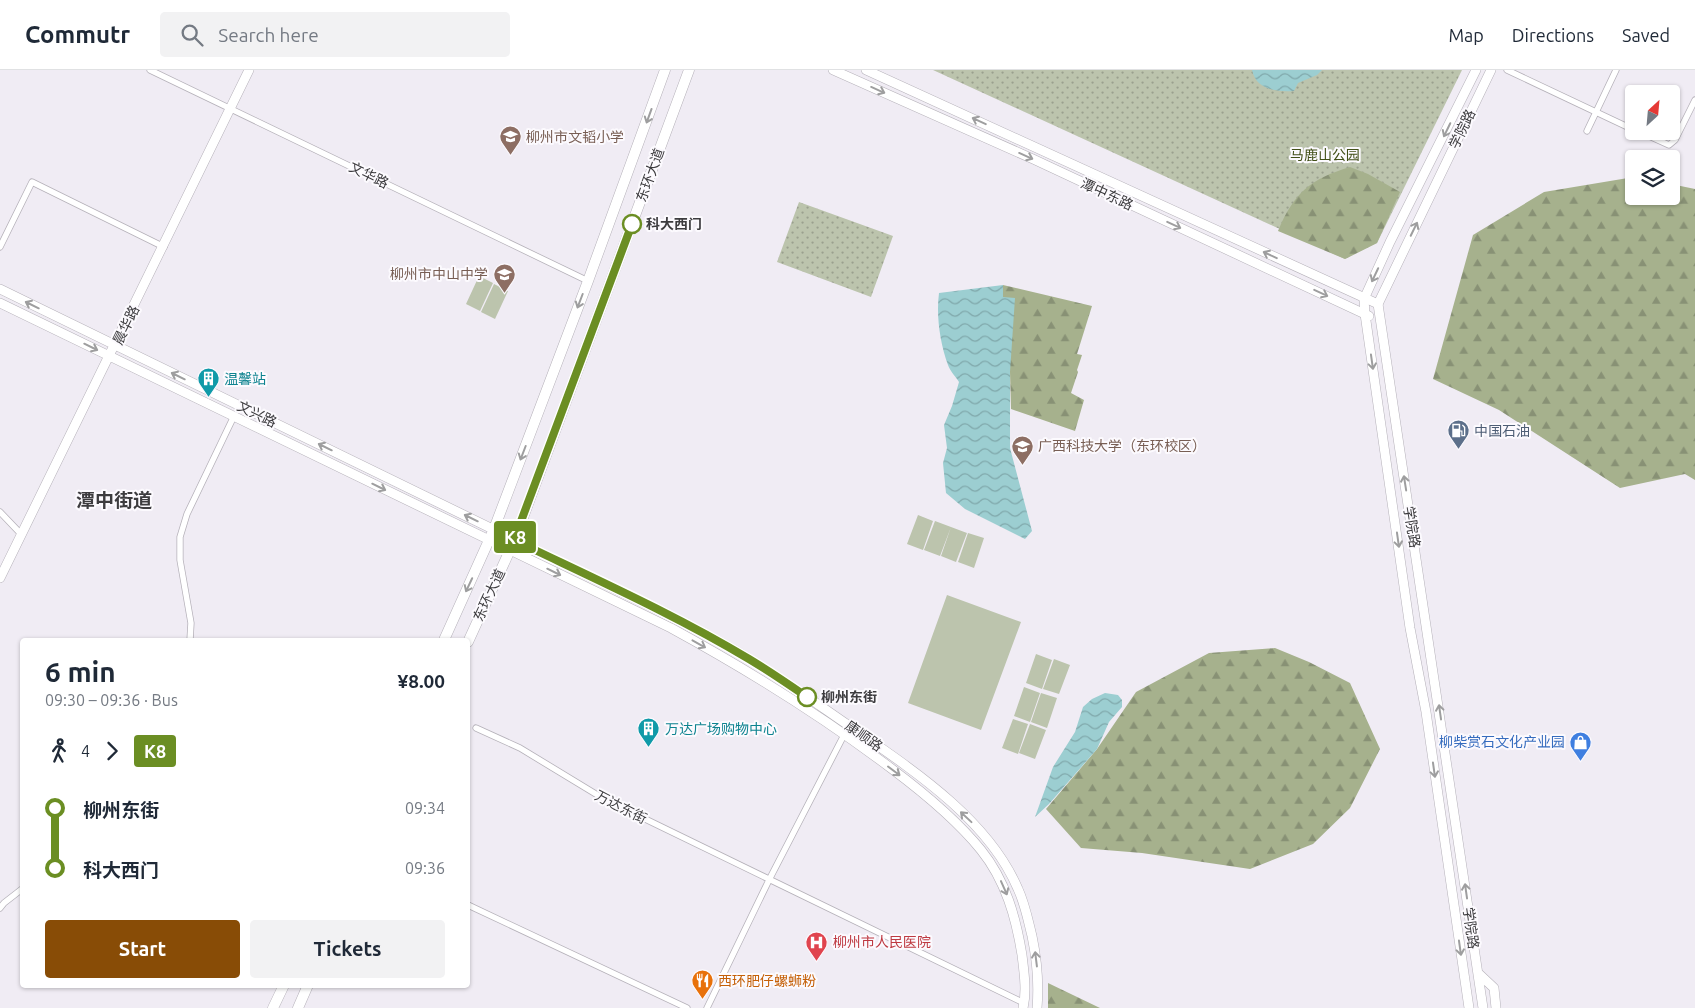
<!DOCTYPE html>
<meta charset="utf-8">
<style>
:root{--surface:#fff;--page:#f2f2f3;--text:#1f2937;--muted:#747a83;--line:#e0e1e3;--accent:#884c06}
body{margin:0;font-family:Ubuntu,"Noto Sans SC",sans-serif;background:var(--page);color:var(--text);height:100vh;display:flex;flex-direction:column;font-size:19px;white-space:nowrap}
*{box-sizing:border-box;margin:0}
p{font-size:16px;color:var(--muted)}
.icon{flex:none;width:28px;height:28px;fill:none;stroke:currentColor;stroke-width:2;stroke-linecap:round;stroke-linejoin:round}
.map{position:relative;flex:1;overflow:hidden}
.details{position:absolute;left:20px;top:568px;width:450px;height:350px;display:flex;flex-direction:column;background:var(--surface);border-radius:5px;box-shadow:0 1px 4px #0004}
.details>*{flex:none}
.badge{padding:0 10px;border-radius:4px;font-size:18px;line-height:32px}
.needle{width:32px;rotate:26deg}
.tools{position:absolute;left:1625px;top:15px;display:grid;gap:10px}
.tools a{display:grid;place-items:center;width:55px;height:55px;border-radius:5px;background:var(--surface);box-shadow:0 1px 4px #0004;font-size:25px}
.map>.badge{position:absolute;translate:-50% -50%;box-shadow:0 0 0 2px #fff}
.legs{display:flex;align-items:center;gap:8px;height:55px;padding:0 25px;font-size:16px}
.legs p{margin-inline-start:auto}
.overview{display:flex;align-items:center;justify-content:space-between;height:85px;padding:0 25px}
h1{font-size:28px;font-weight:600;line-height:38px}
.action{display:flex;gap:10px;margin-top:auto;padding:10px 25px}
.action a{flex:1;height:58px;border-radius:5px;background:var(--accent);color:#fff;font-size:20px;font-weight:600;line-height:58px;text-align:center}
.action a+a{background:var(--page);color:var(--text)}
ul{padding:0 25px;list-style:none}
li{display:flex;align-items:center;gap:18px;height:60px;font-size:19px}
li i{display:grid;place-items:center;width:8px;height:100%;margin:0 6px;background:currentColor}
li i::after{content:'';width:12px;height:12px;margin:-6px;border:4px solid;border-radius:50%;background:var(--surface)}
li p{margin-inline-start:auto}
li:first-child i{background:linear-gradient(#0000 50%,currentColor 0)}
li:last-child i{background:linear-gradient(currentColor 50%,#0000 0)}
header{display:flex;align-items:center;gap:30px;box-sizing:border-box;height:70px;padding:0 25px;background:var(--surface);border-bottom:1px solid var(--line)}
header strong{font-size:24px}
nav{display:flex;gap:28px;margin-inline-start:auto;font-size:18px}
.search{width:350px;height:45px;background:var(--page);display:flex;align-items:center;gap:12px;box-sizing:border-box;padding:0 18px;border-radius:5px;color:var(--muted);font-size:19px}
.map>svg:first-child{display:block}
</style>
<header>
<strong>Commutr</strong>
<div class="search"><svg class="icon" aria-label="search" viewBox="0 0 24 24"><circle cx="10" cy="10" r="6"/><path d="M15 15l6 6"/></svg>Search here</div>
<nav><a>Map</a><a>Directions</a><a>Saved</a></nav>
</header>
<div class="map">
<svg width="1695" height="938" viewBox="0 0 1695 938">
<defs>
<pattern id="grass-dots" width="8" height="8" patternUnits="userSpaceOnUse" patternTransform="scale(1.25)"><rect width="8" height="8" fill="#bcc4ad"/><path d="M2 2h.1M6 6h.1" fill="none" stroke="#9aa08e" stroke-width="1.8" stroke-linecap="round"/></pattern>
<pattern id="forest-firs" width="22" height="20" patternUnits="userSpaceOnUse" patternTransform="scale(1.25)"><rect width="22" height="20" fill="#a6b18d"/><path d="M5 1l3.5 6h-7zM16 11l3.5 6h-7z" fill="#889175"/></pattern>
<pattern id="water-waves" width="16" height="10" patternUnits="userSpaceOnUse" patternTransform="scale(1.25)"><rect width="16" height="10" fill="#9cced1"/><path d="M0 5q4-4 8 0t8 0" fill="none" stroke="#80a8ab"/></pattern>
</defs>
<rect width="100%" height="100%" fill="#f0ecf4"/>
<!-- grass -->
<path fill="url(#grass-dots)" d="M933 0H1462L1377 173 1345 189Z
M799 132 893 166 871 227 777 192Z"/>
<!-- forest -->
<path fill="url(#forest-firs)" d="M1350 97 1368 104 1400 122 1377 173 1345 189 1278 161C1294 123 1310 109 1350 97Z
M1634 107V126H1671V114L1695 119V410L1685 404 1620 418 1499 340 1433 309 1473 165 1544 122Z
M1003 215 1092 236 1077 284 1082 285 1077 300 1078 302 1071 323 1084 330 1075 361 1011 339 1010 302 1002 227Z
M1275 578 1309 592 1350 613 1380 679 1350 738 1313 774 1250 799 1142 783 1081 778 1046 739 1097 679 1136 622 1209 583Z
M1048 913 1100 938H1048Z"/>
<!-- garden -->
<path fill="#bcc4ad" d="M479 206 493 213 480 241 466 234Z
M494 214 508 221 495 249 481 242Z
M918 445 933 451 923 480 907 474Z
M935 451 951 457 940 486 924 480Z
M951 457 967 463 956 492 941 486Z
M968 463 984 468 974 498 958 492Z
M947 525 1021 552 981 660 908 633Z
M1036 584 1052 590 1042 619 1026 613Z
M1054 589 1070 595 1059 624 1043 619Z
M1024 617 1040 623 1030 652 1014 646Z
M1041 623 1057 628 1047 658 1031 652Z
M1013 649 1028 654 1018 684 1002 678Z
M1030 654 1046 660 1035 689 1019 683Z"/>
<!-- water -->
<path fill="url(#water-waves)" d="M1252 0H1322L1317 5 1298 13 1294 21C1277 22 1256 20 1252 0Z
M1003 215V227L1015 228 1010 302V378L1032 461 1025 469 965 439 946 423 943 393 947 378 944 355 952 336 959 312C956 307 950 301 948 295 940 273 936 246 939 223Z
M1105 623 1118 625 1122 630V637L1109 652 1097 679 1049 734 1035 747 1053 697 1075 662 1083 637 1092 629Z"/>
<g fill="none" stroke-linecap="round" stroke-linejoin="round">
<defs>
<path id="street" d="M150 0 588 211
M1507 0 1634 60
M1587 61 1616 0
M1638 61 1669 75 1675 70 1695 30
M0 177 32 112 164 177
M0 442 21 464
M190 570 191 553 180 490V467L187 444 234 346
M476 658 520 678 604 729 1024 933
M468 835 687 938
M0 838 4 833 22 819
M707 938 769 810 844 665"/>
<path id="secondary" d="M0 219 667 544C695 559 724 573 751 590 784 610 816 633 848 655 910 698 988 748 1018 819 1025 834 1028 850 1032 866 1037 890 1039 914 1037 938
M0 233 671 558C748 600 822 646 892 699 924 723 956 749 981 780 1006 811 1016 848 1022 885 1024 902 1027 921 1023 938
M1378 234 1491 0
M1365 244 1364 229 1390 172 1476 0
M0 508 249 0"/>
<path id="primary" d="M833 0 1033 89 1369 246
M866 0 1378 234 1483 938
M1365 244 1410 558 1426 642 1469 938
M1478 903 1494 918 1496 938"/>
<path id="highway" d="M444 570 494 459 588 211 665 0
M468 572 515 469 689 0
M273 938 284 915
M298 938 308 915"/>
</defs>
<!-- street casing -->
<use href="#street" stroke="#b5b1b9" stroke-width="7"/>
<!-- secondary casing -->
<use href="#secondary" stroke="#b5b1b9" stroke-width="10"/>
<!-- primary casing -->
<use href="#primary" stroke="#b5b1b9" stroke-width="10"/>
<!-- highway casing -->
<use href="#highway" stroke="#b5b1b9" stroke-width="11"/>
<!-- street -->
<use href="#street" stroke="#fff" stroke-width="5.5"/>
<!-- secondary -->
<use href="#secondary" stroke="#fff" stroke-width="9"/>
<!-- primary -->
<use href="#primary" stroke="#fff" stroke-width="9"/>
<!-- highway -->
<use href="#highway" stroke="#fff" stroke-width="10"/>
</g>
<!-- one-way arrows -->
<defs><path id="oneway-shaft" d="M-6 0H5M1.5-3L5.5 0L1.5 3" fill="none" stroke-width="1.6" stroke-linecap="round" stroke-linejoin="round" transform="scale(1.25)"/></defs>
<g stroke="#9e9e9f">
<use href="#oneway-shaft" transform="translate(878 20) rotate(24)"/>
<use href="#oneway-shaft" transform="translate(649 46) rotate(110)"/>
<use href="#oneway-shaft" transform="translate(979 51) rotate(-155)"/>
<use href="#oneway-shaft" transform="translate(1447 60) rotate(116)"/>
<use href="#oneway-shaft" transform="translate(1026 86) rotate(24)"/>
<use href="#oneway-shaft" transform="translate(1174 155) rotate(25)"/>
<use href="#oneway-shaft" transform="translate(1414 159) rotate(-64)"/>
<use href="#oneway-shaft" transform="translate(1270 185) rotate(-155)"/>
<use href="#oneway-shaft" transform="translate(1375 205) rotate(115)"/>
<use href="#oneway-shaft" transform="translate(1321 223) rotate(25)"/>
<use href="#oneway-shaft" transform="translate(580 231) rotate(111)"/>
<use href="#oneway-shaft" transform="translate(32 235) rotate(-154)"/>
<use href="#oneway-shaft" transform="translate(91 277) rotate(26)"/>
<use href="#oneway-shaft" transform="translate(1372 292) rotate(82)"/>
<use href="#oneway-shaft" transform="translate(178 306) rotate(-154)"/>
<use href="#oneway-shaft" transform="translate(325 377) rotate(-154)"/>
<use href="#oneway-shaft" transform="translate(523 383) rotate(111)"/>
<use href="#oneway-shaft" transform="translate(1405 413) rotate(-99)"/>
<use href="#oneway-shaft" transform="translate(379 417) rotate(26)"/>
<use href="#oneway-shaft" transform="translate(471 448) rotate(-154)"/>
<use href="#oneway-shaft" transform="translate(1398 470) rotate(82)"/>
<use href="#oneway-shaft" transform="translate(554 502) rotate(26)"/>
<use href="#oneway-shaft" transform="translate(469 515) rotate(115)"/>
<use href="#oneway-shaft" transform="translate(699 574) rotate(29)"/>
<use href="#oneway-shaft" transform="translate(1440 642) rotate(-98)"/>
<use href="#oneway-shaft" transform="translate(1434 700) rotate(82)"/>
<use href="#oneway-shaft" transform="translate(894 701) rotate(37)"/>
<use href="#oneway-shaft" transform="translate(966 747) rotate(-137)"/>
<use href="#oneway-shaft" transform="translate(1004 818) rotate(66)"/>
<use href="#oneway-shaft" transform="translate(1466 821) rotate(-98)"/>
<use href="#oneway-shaft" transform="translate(1460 878) rotate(82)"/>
<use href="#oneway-shaft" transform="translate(1036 889) rotate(-97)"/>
</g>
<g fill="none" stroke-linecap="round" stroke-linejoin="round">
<defs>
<path id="line-1" d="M632 154 514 470C593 508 674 544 749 589 769 601 788 614 807 627"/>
</defs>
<!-- line-1 casing -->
<use href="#line-1" stroke="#fff" stroke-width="11"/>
<!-- line-1 -->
<use href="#line-1" stroke="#6b8e23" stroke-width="8"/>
</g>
<!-- icons -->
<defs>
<symbol id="school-pin" viewBox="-11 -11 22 30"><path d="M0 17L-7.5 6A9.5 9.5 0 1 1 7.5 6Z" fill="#8d6e63" stroke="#fcfafe"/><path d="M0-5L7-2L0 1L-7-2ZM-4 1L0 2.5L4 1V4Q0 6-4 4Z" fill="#fff"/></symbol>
<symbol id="building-pin" viewBox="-11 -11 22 30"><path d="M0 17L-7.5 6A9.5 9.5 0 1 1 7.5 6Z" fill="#0f9aa8" stroke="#fcfafe"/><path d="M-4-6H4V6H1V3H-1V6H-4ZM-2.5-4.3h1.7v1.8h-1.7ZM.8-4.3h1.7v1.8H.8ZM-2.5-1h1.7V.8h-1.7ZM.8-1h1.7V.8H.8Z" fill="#fff"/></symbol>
<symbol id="fuel-pin" viewBox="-11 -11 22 30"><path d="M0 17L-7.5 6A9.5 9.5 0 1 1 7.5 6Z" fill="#5c6f8a" stroke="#fcfafe"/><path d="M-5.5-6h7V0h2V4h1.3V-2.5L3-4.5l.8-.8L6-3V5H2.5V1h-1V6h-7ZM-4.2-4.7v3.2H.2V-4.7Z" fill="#fff"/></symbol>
<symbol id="university-pin" viewBox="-11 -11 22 30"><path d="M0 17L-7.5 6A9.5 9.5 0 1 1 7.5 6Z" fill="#8d6e63" stroke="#fcfafe"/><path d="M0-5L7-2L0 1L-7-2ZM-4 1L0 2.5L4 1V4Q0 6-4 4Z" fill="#fff"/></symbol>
<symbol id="shop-pin" viewBox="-11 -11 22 30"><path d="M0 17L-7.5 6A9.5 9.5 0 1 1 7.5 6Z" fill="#3f7fe0" stroke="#fcfafe"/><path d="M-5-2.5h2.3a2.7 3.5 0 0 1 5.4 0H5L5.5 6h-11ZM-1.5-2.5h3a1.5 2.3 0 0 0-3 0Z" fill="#fff"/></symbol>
<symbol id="hospital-pin" viewBox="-11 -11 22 30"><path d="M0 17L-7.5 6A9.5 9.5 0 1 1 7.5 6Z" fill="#e0444e" stroke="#fcfafe"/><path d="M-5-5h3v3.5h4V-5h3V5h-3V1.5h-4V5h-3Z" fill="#fff"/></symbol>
<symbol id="restaurant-pin" viewBox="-11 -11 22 30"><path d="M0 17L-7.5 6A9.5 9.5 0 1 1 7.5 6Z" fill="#e8710a" stroke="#fcfafe"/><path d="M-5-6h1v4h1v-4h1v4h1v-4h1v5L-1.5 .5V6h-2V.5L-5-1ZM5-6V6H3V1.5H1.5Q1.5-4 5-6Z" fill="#fff"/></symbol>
</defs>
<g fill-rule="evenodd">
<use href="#school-pin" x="498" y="54" width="25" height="34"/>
<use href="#school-pin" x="492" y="192" width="25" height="34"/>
<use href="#building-pin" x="196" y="296" width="25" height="34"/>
<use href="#fuel-pin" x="1446" y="348" width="25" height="34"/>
<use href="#university-pin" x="1010" y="364" width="25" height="34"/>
<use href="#building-pin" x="636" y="646" width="25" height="34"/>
<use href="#shop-pin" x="1568" y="660" width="25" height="34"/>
<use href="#hospital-pin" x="804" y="860" width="25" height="34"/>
<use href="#restaurant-pin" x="690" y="898" width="25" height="34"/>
</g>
<!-- markers -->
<g fill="#fff" stroke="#6b8e23" stroke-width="2.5">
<circle cx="632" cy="154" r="9"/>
<circle cx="807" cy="627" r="9"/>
</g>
<g text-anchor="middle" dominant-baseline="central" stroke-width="4" stroke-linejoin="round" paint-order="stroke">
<!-- street labels -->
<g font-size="14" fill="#3d3c3f" stroke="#fcfafe">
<text transform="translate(1462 59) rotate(-64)">学院路</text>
<text transform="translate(369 105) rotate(26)">文华路</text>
<text transform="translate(650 105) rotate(-70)">东环大道</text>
<text transform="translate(1107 124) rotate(25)">潭中东路</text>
<text transform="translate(126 255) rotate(-64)">晨华路</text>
<text transform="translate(257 344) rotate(26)">文兴路</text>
<text transform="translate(1412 457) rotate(81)">学院路</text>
<text transform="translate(489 525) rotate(-65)">东环大道</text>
<text transform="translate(864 666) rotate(35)">康顺路</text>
<text transform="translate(621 737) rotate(27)">万达东街</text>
<text transform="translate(1471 858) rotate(82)">学院路</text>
</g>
<!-- education labels -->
<g font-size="14" fill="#785e54" stroke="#fcfafe" text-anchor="start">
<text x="526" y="67">柳州市文韬小学</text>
<text x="488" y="204" text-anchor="end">柳州市中山中学</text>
<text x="1038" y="376">广西科技大学（东环校区）</text>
</g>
<!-- park labels -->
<g font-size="14" fill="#425018" stroke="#fcfafe">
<text x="1325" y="85">马鹿山公园</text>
</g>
<!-- stop labels -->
<g font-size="14" font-weight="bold" fill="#3d3c3f" stroke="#fcfafe" text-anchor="start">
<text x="646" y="154">科大西门</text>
<text x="821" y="627">柳州东街</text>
</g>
<!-- culture labels -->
<g font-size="14" fill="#0d838f" stroke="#fcfafe" text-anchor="start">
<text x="224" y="309">温馨站</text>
<text x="665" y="659">万达广场购物中心</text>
</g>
<!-- service labels -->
<g font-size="14" fill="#4e5e75" stroke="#fcfafe" text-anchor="start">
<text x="1474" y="361">中国石油</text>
</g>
<!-- shop labels -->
<g font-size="14" fill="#366cbe" stroke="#fcfafe" text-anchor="end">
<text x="1565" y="672">柳柴赏石文化产业园</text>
</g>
<!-- health labels -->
<g font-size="14" fill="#be3a42" stroke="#fcfafe" text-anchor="start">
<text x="833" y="872">柳州市人民医院</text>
</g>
<!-- food labels -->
<g font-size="14" fill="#c56008" stroke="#fcfafe" text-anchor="start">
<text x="718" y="911">西环肥仔螺蛳粉</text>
</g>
<!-- district labels -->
<g font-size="19" font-weight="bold" fill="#3d3c3f" stroke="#fcfafe">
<text x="114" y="430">潭中街道</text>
</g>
</g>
</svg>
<div class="tools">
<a><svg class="needle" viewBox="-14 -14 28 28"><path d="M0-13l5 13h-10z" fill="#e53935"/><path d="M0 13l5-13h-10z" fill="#747a83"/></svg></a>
<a><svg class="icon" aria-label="layers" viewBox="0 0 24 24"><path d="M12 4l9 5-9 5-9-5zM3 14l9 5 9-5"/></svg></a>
</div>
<b class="badge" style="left:515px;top:467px;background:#6b8e23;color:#fff">K8</b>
<section class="details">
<div class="overview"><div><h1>6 min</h1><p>09:30 – 09:36 · Bus</p></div><b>¥8.00</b></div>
<div class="legs"><svg class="icon" aria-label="walk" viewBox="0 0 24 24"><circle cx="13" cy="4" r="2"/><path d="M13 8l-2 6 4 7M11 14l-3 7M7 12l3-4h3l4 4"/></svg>4<svg class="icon" aria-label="forward" viewBox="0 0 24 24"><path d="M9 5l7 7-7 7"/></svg><b class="badge" style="background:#6b8e23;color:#fff">K8</b></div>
<ul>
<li><i style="color:#6b8e23"></i><b>柳州东街</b><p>09:34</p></li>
<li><i style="color:#6b8e23"></i><b>科大西门</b><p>09:36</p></li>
</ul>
<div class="action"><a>Start</a><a>Tickets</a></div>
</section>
</div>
